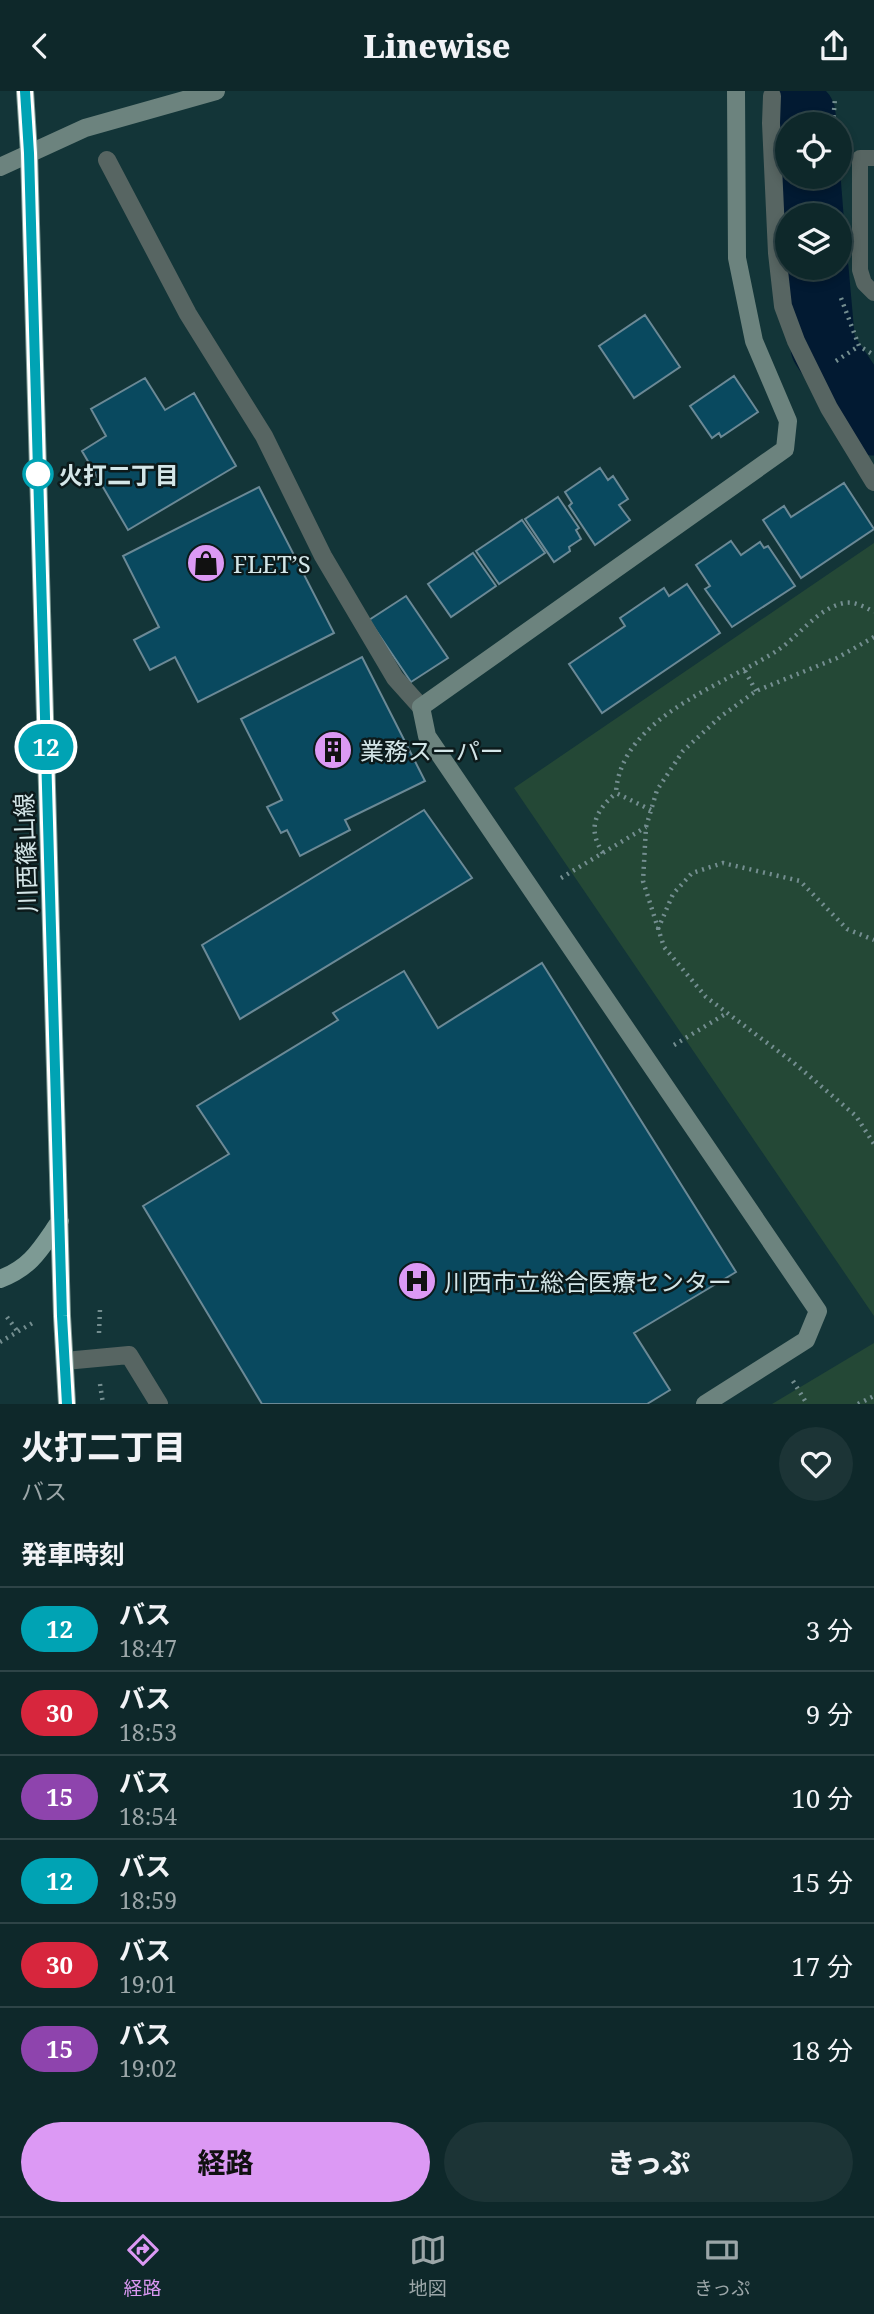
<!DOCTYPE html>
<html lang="ja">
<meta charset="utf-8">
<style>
:root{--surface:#0e282a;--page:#1c3436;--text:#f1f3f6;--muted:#9ba6a8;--line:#2e4447;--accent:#dc99f4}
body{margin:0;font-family:"Noto Serif","Noto Sans JP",serif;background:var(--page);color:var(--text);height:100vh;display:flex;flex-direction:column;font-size:26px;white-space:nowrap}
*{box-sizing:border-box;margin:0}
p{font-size:23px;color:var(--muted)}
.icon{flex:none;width:38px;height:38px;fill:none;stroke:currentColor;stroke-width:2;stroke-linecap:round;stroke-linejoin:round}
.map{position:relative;height:1313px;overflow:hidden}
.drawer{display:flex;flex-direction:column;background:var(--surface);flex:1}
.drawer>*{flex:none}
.badge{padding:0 14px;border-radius:23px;font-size:24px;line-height:46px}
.tools{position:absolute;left:775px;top:21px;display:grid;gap:14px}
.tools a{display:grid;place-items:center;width:77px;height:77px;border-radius:50%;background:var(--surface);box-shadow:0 4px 10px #0003,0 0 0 2px var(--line);font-size:35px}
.map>.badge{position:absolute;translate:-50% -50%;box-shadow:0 0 0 4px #fff}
h2{padding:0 21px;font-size:26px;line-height:63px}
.round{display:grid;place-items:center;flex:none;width:74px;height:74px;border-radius:37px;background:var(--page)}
.summary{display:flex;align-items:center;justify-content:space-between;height:119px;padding:0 21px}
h1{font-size:33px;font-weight:800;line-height:52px}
.button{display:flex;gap:14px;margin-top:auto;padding:14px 21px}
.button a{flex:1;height:80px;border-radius:42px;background:var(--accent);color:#111;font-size:28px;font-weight:800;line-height:80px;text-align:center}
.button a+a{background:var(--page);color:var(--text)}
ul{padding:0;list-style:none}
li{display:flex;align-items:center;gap:21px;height:84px;padding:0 21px;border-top:2px solid var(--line)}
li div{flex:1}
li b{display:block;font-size:26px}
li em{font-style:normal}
li .badge{min-width:77px;font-weight:700;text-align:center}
header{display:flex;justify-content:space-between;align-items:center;height:91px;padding:0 21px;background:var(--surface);font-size:32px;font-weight:800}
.menu{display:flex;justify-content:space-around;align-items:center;height:98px;border-top:2px solid var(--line);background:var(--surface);font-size:19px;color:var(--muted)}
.menu a{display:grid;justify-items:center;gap:4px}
.menu .selected{color:var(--accent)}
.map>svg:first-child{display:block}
</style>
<header><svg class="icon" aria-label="back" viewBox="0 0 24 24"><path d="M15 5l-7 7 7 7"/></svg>Linewise<svg class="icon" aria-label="share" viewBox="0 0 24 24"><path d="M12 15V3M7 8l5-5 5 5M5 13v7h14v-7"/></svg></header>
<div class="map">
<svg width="874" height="1313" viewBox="0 0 874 1313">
<rect width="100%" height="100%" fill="#133538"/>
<!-- green -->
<path fill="#244836" d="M874 452V1225L514 697Z
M874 1252V1313H772Z"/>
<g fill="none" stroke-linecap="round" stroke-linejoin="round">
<!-- river -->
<path stroke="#021a32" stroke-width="65" d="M803 23 804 33
M808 86 811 124
M816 177 823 256 874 332"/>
</g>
<!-- building -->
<path fill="#09495f" stroke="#6b8996" stroke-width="2" d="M645 224 680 276 634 307 599 255Z
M734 285 758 321 721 346 719 342 712 347 690 315Z
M145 287 165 319 194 302 236 375 128 439 82 360 106 345 91 318Z
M600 377 608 389 613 385 628 408 619 414 630 429 595 454 569 415 572 412 565 401Z
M844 392 874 438 801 487 763 429 784 415 791 426Z
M259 396 334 542 198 611 175 566 150 579 134 549 159 536 123 465Z
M558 406 579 437 576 439 581 448 569 456 570 460 554 471 525 428Z
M522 429 545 462 499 493 476 460Z
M731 450 741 464 760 451 764 457 768 455 795 495 732 536 705 498 710 495 696 474Z
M473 462 496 495 451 526 428 493Z
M687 493 720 542 602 622 569 573 625 535 620 527 664 497 669 505Z
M406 505 448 567 411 591 369 529Z
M362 566 425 690 345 729 350 739 300 765 287 739 281 742 267 716 282 709 241 628Z
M424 719 472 787 240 928 202 854Z
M542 872 736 1181 634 1242 670 1299 647 1313H262L143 1115 229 1063 197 1015 338 929 333 922 404 880 438 937Z"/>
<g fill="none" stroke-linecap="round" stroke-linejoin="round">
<!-- path -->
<path stroke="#748e90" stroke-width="4.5" stroke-dasharray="2 5" stroke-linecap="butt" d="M833 33 835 7
M841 207 859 255 874 264
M836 270 859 255
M874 546 837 567 756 600 720 626 683 660 657 699 646 736 643 790 664 856 706 906 794 972 856 1025 874 1053
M745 580 756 600
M651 719 616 702C620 626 725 594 778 559 799 545 818 517 844 512 854 510 865 516 874 521
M603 762C587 738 595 720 616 702
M561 787 646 736
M658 838 673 803 692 782 723 772 800 790 847 838 874 849
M674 954 727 922
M7 1226 18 1241
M99 1242 100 1218
M0 1251 36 1230
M793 1290 807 1313
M100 1293 103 1313
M858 1313 874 1305"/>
<!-- lane -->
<path stroke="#576562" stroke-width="16" d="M874 67H860V179L864 192 874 202"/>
<!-- street -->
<path stroke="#576562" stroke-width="18" d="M772 5 771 32 777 162 783 215 796 250 829 317 874 391
M107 69 188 223 264 345 323 465 395 587 421 616
M65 1270 129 1264 159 1313"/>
<!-- secondary -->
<path stroke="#6c837e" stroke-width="18" d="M0 76 85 37 216 0
M705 1313 806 1249 818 1220 427 645 421 616 785 358 788 330 754 250 737 167 736 0"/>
<!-- primary -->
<path stroke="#7d9a94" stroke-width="18" d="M25 0 29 62 62 1225 67 1313
M0 1188C32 1176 41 1157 60 1130"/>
</g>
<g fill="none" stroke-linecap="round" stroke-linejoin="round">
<defs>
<path id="line" d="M25 0 29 62 62 1225 67 1313"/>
</defs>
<!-- line casing -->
<use href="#line" stroke="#fff" stroke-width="16"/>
<!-- line -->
<use href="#line" stroke="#00a3b4" stroke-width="10"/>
</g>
<!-- icons -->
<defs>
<symbol id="shop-disc" viewBox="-11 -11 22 22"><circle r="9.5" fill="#dc99f4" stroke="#0c1a1b"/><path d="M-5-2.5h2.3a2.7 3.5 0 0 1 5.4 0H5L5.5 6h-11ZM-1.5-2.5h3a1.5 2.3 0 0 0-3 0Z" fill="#111"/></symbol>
<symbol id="building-disc" viewBox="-11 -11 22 22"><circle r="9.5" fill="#dc99f4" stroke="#0c1a1b"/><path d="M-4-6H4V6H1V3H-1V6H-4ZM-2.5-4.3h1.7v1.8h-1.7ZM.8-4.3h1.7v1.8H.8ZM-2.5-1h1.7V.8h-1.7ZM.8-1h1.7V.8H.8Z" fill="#111"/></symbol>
<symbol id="hospital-disc" viewBox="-11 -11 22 22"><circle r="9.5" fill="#dc99f4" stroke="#0c1a1b"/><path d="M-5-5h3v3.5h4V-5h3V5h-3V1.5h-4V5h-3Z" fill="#111"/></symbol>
</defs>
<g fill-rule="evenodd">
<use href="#shop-disc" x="184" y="450" width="44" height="44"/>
<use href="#building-disc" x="311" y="637" width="44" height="44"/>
<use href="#hospital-disc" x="395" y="1168" width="44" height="44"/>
</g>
<!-- markers -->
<circle fill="#fff" stroke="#00a3b4" stroke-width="3.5" cx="38" cy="383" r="14"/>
<g text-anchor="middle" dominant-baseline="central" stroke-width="5" stroke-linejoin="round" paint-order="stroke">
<!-- stop labels -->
<g font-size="24" font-weight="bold" fill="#d4e6e8" stroke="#0c1a1b" text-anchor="start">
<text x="59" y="383">火打二丁目</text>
</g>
<!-- poi labels -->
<g font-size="24" fill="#d4e6e8" stroke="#0c1a1b" text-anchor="start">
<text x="233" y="472">FLET’S</text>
<text x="360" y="659">業務スーパー</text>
<text x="444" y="1190">川西市立総合医療センター</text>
</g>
<!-- street labels -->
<g font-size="24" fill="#d4e6e8" stroke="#0c1a1b">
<text transform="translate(25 762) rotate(-92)">川西篠山線</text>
</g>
</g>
</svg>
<div class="tools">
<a><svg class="icon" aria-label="locate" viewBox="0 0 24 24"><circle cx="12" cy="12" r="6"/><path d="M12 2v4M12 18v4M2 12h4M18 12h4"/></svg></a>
<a><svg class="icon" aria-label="layers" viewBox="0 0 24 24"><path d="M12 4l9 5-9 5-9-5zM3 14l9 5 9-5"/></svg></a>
</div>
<b class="badge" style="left:46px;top:656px;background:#00a3b4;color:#fff">12</b>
</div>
<section class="drawer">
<div class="summary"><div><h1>火打二丁目</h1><p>バス</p></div><a class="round"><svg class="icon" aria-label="heart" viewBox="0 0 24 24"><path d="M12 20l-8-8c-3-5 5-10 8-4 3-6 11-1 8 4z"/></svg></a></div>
<h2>発車時刻</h2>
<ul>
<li><span class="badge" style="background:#00a3b4;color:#fff">12</span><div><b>バス</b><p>18:47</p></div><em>3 分</em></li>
<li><span class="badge" style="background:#d7263d;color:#fff">30</span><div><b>バス</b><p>18:53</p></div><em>9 分</em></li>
<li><span class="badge" style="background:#8e44ad;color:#fff">15</span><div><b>バス</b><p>18:54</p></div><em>10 分</em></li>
<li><span class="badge" style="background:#00a3b4;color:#fff">12</span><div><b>バス</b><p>18:59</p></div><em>15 分</em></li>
<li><span class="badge" style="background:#d7263d;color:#fff">30</span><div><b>バス</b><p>19:01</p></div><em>17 分</em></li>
<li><span class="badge" style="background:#8e44ad;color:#fff">15</span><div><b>バス</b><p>19:02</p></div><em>18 分</em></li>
</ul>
<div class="button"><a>経路</a><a>きっぷ</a></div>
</section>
<nav class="menu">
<a class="selected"><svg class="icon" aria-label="directions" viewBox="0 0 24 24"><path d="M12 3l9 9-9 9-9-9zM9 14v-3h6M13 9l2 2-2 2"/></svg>経路</a>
<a><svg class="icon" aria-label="map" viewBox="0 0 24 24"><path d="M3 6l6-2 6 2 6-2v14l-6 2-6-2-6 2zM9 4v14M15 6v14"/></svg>地図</a>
<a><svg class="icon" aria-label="tickets" viewBox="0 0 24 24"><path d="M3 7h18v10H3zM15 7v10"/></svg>きっぷ</a>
</nav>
